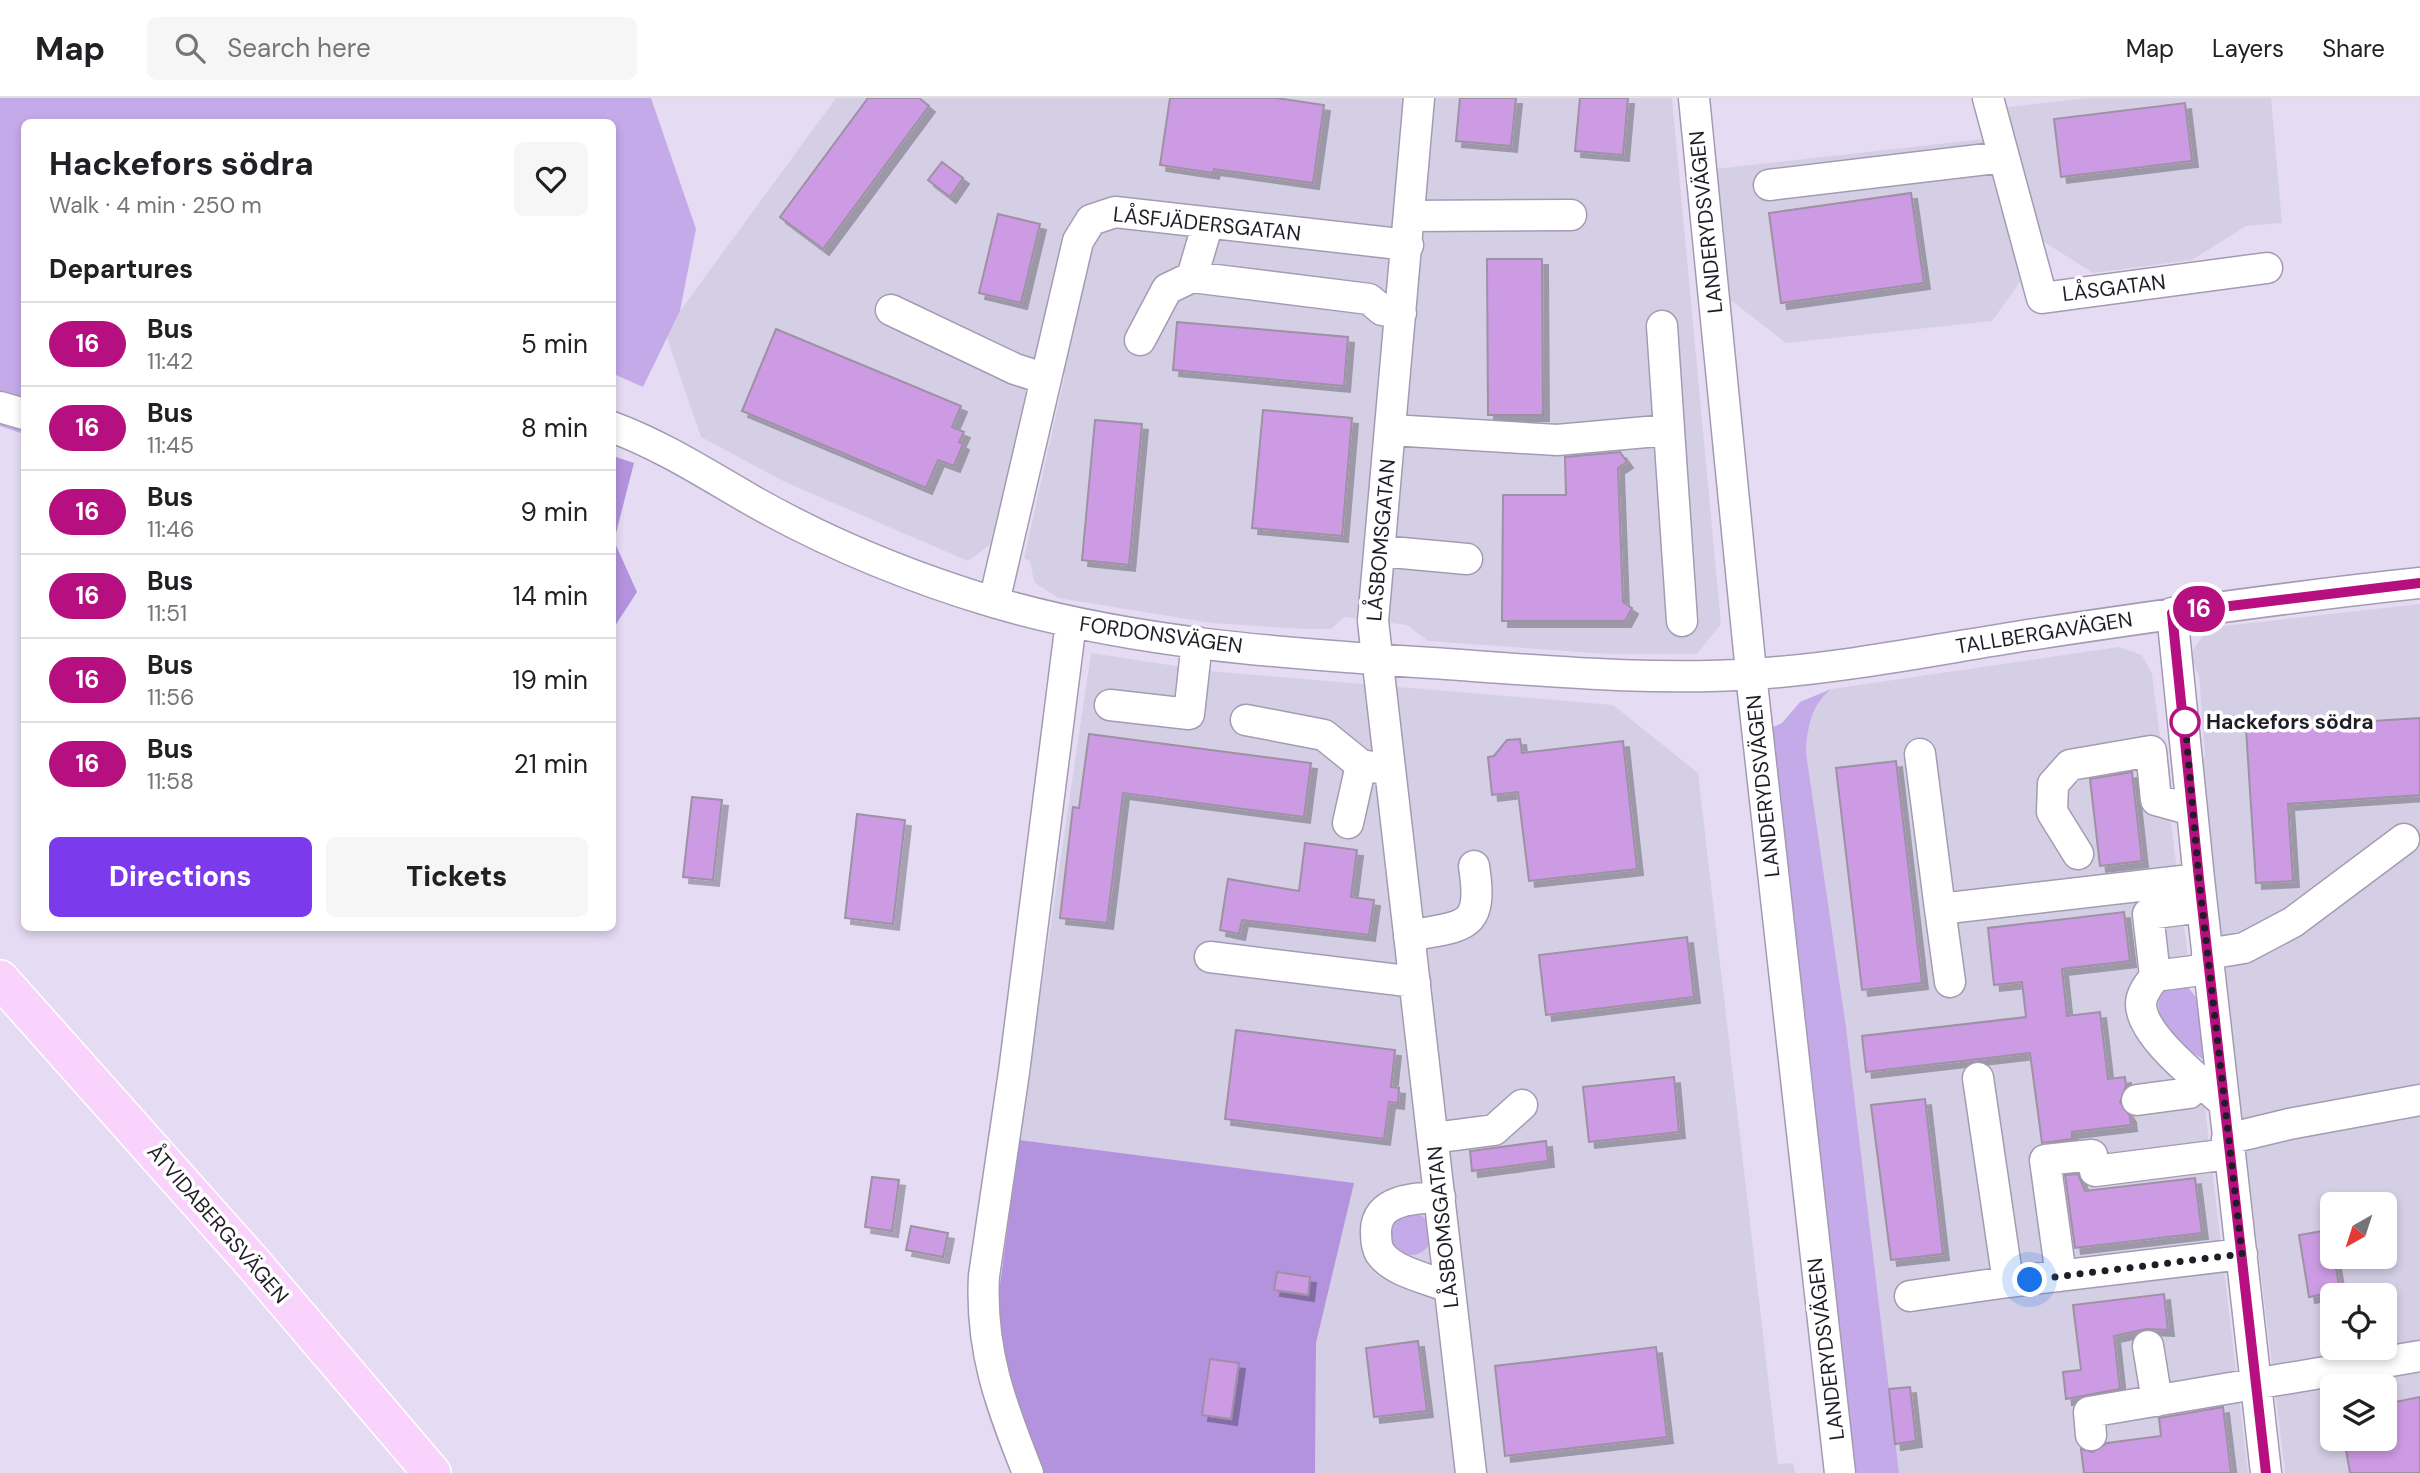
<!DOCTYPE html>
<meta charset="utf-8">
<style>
:root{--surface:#fff;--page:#f6f6f6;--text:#202124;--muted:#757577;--line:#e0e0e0;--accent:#7c3aed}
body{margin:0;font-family:"DM Sans",sans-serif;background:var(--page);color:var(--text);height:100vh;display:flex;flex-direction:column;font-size:26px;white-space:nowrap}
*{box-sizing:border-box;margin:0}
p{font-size:23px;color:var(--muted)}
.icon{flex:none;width:38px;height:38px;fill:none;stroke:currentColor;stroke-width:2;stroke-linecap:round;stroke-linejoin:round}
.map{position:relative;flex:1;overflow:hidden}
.details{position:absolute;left:21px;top:21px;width:595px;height:812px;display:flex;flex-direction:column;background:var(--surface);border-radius:10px;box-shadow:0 4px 10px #0003}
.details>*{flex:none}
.badge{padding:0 14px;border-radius:23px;font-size:24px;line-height:46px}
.needle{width:46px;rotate:219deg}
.tools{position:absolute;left:2320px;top:1094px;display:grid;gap:14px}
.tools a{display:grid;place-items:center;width:77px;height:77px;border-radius:10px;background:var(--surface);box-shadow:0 4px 10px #0003;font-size:35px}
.you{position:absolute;width:35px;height:35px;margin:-18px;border:5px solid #fff;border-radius:50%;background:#1a73e8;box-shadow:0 0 0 10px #1a73e833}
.map>.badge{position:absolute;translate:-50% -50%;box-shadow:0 0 0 4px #fff}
h2{padding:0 28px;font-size:26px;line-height:63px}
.round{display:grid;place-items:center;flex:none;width:74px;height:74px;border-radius:10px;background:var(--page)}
.summary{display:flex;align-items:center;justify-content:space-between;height:119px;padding:0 28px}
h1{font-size:33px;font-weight:800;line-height:52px}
.action{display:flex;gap:14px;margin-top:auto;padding:14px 28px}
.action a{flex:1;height:80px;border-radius:10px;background:var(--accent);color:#fff;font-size:28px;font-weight:800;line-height:80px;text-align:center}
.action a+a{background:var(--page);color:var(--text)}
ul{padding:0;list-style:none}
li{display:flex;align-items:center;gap:21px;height:84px;padding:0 28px;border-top:2px solid var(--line)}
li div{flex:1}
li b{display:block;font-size:26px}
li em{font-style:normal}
li .badge{min-width:77px;font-weight:700;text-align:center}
header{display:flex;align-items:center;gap:42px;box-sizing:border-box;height:98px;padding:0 35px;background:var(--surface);border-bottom:2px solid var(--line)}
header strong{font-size:33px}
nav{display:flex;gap:38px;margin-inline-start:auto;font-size:24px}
.search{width:490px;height:63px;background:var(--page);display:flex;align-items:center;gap:18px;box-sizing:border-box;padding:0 24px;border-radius:10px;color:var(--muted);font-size:26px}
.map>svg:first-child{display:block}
</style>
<header>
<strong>Map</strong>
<div class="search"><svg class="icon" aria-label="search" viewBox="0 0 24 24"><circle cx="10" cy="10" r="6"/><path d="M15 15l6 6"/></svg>Search here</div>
<nav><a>Map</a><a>Layers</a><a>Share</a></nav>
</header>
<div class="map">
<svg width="2420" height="1375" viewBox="0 0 2420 1375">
<defs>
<filter id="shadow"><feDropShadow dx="6" dy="6" stdDeviation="0" flood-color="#0004"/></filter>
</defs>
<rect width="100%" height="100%" fill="#e5dcf4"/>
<!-- industrial -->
<path fill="#d5cfe5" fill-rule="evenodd" d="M836 0H1672L1721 526 1697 556H1609L1428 543 1407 527 1344 519 1331 531H1302L1212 525 1058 500 1034 484 1030 463 1024 460 1065 276 1033 273 991 446 968 463 785 384 701 339 667 240 680 213Z
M2087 0H2271L2282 125 2246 128 2192 162 2093 175 2033 137 2008 9Z
M1984 41 2022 181 1992 223 1786 245 1728 200 1715 71Z
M2420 506V1375H2285L2199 666 2205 658 2199 577 2189 558 2205 535 2223 528ZM2333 1106H2385V1158H2333ZM2333 1197H2385V1250H2333ZM2333 1288H2385V1340H2333Z
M2119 549 2142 557 2152 576 2188 858 2158 862 2136 880 2127 897 2126 914 2132 934 2154 962 2205 1010 2248 1375H1899L1846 929 1806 654 1809 621 1818 602 1831 591Z
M1091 555 1209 573 1613 607 1698 675 1778 1366 1793 1365 1795 1375H1315L1316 1245 1353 1086 1019 1042Z"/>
<!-- green -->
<path fill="#c4aae8" d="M0 0H651L696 131 680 213 643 289 616 277 613 279 612 24H24V336L0 328Z
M1831 591C1810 609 1808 628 1806 654L1846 929 1899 1375H1856L1771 639V630L1782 625 1800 604Z
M2187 888 2200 904 2206 959 2203 961C2182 950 2145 916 2163 891Z
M1390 1136a21 21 0 1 1 42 0a21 21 0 1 1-42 0Z"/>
<!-- forest -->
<path fill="#b393de" d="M613 358 634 365 614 443 637 494 613 531Z
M1019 1042 1354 1085 1316 1245 1315 1375H1043L1003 1262 999 1195Z"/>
<!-- building -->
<path fill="#cd9be3" stroke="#9e90a5" stroke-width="2" filter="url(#shadow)" d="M868 0H919L929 8 823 151 780 119Z
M1170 0H1276L1324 7 1313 85 1214 71 1213 75 1160 67Z
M1460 0H1516L1511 48 1456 43Z
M1580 0H1628L1623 57 1575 53Z
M2185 5 2192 63 2061 79 2054 21Z
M942 64 963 80 950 99 928 82Z
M1911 95 1924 185 1781 205 1769 115Z
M998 116 1040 126 1021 205 979 195Z
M1487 161H1542L1543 317H1488Z
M1177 224 1348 239 1344 288 1173 272Z
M776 231 961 308 952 329 964 334 959 344 963 346 954 368 938 362 926 390 742 313Z
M1263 312 1352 320 1342 438 1252 430Z
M1095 322 1142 326 1129 467 1082 462Z
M1620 354 1627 364 1618 370 1623 504 1632 510 1625 523H1502L1503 397H1566L1565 359Z
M2420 620V697L2288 706 2293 783 2256 785 2246 631Z
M1089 636 1311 665 1304 719 1123 695 1107 825 1060 820 1073 709 1079 710Z
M1520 641 1522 655 1623 643 1637 771 1529 783 1518 694 1492 697 1488 659 1494 658 1507 642Z
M1896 663 1922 885 1862 892 1836 670Z
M2132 674 2142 763 2100 768 2090 681Z
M692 699 722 702 713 782 683 779Z
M857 716 905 722 893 826 845 820Z
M1305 745 1357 752 1351 799 1374 802 1369 837 1242 822 1239 836 1220 832 1228 781 1299 793Z
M2124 814 2130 863 2062 871 2067 918 2100 914 2108 981 2125 979 2126 988 2120 1004 2130 1018 2131 1027 2072 1034V1041L2042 1045 2030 955 1866 974 1862 938 2026 919 2022 884 1994 887 1988 830Z
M1687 839 1694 899 1546 917 1539 857Z
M1236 932 1395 952 1391 989 1399 990 1398 1005 1389 1004 1384 1041 1225 1021Z
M1674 979 1679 1034 1589 1044 1583 989Z
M1925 1001 1943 1156 1891 1162 1871 1007Z
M1546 1043 1548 1063 1472 1073 1470 1053Z
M2078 1076 2085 1093 2195 1080 2202 1135 2075 1150 2065 1077Z
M872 1079 899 1082 892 1133 865 1129Z
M911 1128 948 1135 943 1159 906 1152Z
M2329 1132 2340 1193 2309 1199 2299 1137Z
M1277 1174 1310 1179 1308 1197 1274 1192Z
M2164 1196 2168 1232 2146 1231 2114 1238 2120 1291 2066 1301 2063 1274 2081 1272 2073 1207Z
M1418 1243 1427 1313 1374 1319 1366 1250Z
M1656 1249 1667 1339 1505 1358 1495 1268Z
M1210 1261 1239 1265 1231 1321 1202 1317Z
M1910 1289 1916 1343 1895 1346 1889 1291Z
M2420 1299V1375H2350L2344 1340H2385V1306Z
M2223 1309 2231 1375H2084L2081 1351 2093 1354 2107 1345 2161 1338 2159 1320Z"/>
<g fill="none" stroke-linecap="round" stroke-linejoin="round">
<defs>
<path id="minor" d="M1419 0 1373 523 1471 1375
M1694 0 1753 594 1840 1375
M1988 0 2042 200 2267 170
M1769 87 2004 59
M1410 118 1571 117
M1192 179 1208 125
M891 212 1015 271 1046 281
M1662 228 1682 523
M1140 242 1167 191 1192 179 1369 201 1382 212 1401 215
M0 309 24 316
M612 329C663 348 706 376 753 403 829 446 910 479 993 504 1140 547 1294 556 1446 566 1548 573 1652 583 1754 576 1844 570 1933 552 2022 538 2154 518 2287 499 2420 485
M1391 332 1557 342 1669 332
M1380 453 1467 461
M994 504 1078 143 1091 122 1115 114 1408 147
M2172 515 2199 781 2266 1375
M1110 607 1189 616 1197 544
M1246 622 1324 637 1361 667 1390 672
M1920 656 1940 811
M1348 725 1361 667
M2078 756 2052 714 2053 686 2070 667 2151 653 2156 702 2192 712
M1409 838C1464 827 1484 833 1474 768
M2207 856 2244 850 2293 824 2404 741
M1210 859 1415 884
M2209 871 2155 878C2149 886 2141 896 2141 906 2141 938 2200 982 2223 1004
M2155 878 2148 816 2202 809
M1950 884 1940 811 2199 781
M1978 980 2008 1184 2242 1156
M2137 1002 2189 995 2201 982
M1433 1040 1494 1032 1522 1007
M2227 1041 2289 1026 2420 1002
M1440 1099C1416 1100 1375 1101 1376 1134 1376 1141 1377 1150 1380 1155 1393 1174 1429 1181 1449 1189
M2061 1178 2045 1062 2092 1057 2095 1073 2229 1056
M1910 1198 2008 1184
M2148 1248 2157 1303
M2091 1337 2089 1314 2420 1258
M1028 1375C1001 1307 980 1253 984 1178L1014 974 1071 524"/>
<path id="major" d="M0 881 253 1165 432 1375"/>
</defs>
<!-- minor casing -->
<use href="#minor" stroke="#a49bb2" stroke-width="33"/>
<!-- major casing -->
<use href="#major" stroke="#fff" stroke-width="40"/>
<!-- minor -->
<use href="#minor" stroke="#fff" stroke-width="30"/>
<!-- major -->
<use href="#major" stroke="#fad3fd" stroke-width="37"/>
</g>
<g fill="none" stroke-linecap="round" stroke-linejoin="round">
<defs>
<path id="line" d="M2266 1375 2199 781 2172 515 2420 485"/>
</defs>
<!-- line casing -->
<use href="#line" stroke="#fff" stroke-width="16"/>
<!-- line -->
<use href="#line" stroke="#b60f80" stroke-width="10"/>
<!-- walk -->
<path stroke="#201d26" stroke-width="7" stroke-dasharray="0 12.6" d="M2030 1182 2242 1156 2199 781 2185 624"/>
</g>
<!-- markers -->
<circle fill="#fff" stroke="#b60f80" stroke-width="3.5" cx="2185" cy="624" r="14"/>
<g text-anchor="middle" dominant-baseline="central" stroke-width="7" stroke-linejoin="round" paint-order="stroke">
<!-- street labels -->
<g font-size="21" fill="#201d26" stroke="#fff">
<text transform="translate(1706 124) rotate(-96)">LANDERYDSVÄGEN</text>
<text transform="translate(1207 126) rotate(6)">LÅSFJÄDERSGATAN</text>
<text transform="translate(2114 190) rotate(-7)">LÅSGATAN</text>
<text transform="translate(1381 442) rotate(-85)">LÅSBOMSGATAN</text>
<text transform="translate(2044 535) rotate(-9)">TALLBERGAVÄGEN</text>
<text transform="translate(1161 537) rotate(8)">FORDONSVÄGEN</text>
<text transform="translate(1763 688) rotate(-96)">LANDERYDSVÄGEN</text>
<text transform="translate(218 1126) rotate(49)">ÅTVIDABERGSVÄGEN</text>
<text transform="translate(1443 1129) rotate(-96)">LÅSBOMSGATAN</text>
<text transform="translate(1826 1251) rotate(-97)">LANDERYDSVÄGEN</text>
</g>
<!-- stop labels -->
<g font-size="21" font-weight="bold" fill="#201d26" stroke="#fff" text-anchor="start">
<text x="2206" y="624">Hackefors södra</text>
</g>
</g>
</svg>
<div class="tools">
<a><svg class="needle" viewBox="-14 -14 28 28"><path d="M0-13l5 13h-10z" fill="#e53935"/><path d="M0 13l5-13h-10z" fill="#757577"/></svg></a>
<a><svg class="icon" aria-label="locate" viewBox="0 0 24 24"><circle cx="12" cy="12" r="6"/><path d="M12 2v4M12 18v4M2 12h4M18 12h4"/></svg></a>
<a><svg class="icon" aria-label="layers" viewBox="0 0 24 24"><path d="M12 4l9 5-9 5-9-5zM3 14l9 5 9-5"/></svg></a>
</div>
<div class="you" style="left:2030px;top:1182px"></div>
<b class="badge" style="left:2199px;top:511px;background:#b60f80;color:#fff">16</b>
<section class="details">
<div class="summary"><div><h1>Hackefors södra</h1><p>Walk · 4 min · 250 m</p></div><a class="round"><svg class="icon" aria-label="heart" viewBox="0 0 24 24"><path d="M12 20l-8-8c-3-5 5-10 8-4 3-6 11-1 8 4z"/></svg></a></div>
<h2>Departures</h2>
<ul>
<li><span class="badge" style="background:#b60f80;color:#fff">16</span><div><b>Bus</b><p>11:42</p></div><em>5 min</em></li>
<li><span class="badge" style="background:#b60f80;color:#fff">16</span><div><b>Bus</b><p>11:45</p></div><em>8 min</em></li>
<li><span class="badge" style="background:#b60f80;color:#fff">16</span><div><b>Bus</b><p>11:46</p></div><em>9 min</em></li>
<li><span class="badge" style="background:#b60f80;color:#fff">16</span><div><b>Bus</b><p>11:51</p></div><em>14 min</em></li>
<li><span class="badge" style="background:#b60f80;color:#fff">16</span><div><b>Bus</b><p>11:56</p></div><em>19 min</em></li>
<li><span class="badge" style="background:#b60f80;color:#fff">16</span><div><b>Bus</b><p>11:58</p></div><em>21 min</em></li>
</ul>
<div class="action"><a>Directions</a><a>Tickets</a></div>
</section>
</div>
